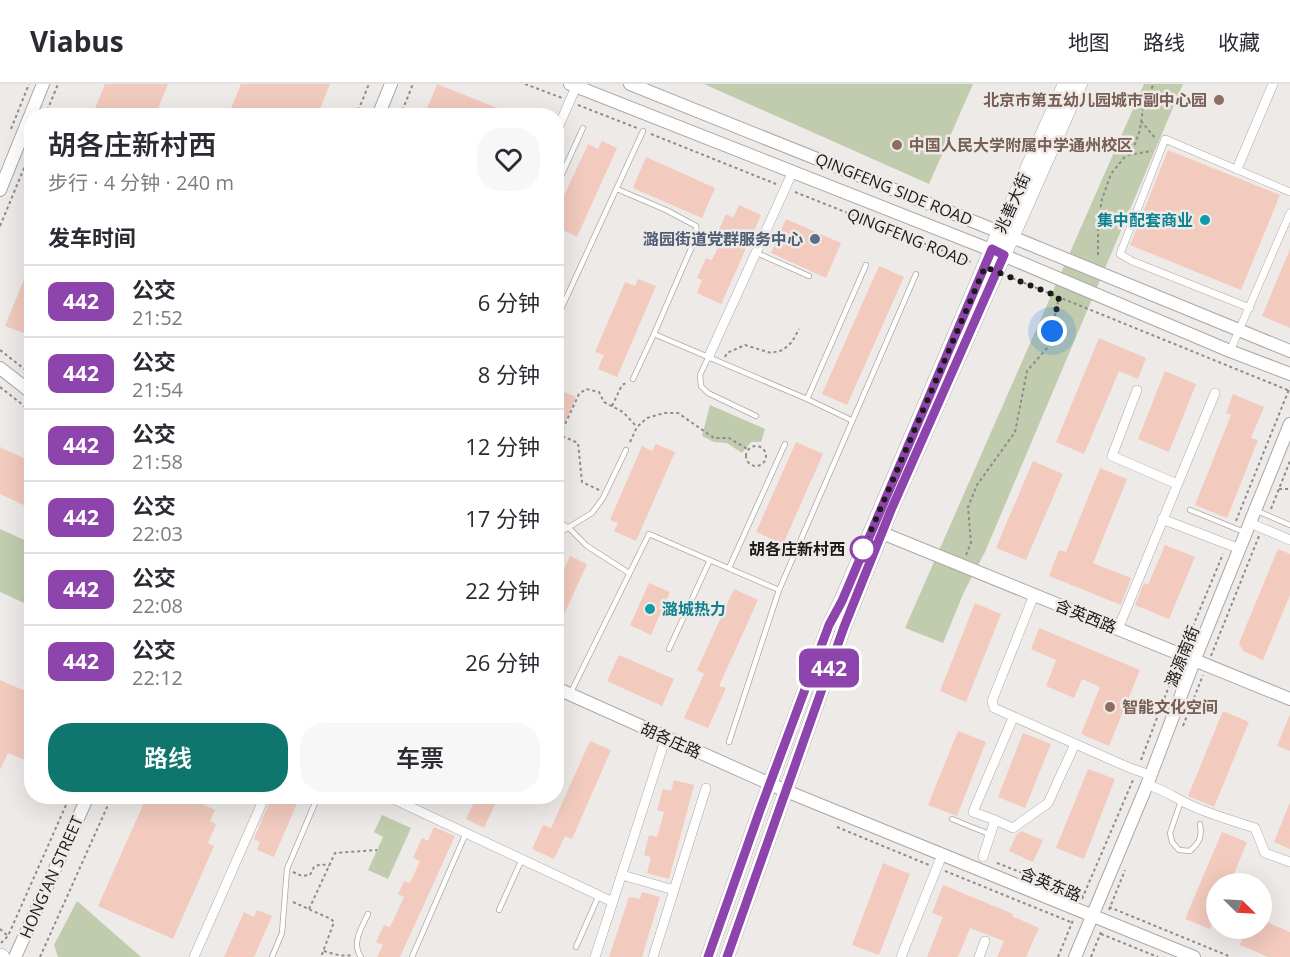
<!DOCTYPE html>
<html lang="zh">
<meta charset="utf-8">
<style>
:root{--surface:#fff;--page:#f7f7f7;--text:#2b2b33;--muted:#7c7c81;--line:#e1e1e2;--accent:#0f766e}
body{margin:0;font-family:"Open Sans","Noto Sans SC",sans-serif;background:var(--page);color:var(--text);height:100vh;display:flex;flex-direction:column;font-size:22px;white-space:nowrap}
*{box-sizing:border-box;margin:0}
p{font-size:20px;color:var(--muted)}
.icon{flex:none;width:33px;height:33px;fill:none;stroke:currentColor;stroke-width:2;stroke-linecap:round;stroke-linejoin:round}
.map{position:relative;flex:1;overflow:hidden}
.details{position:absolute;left:24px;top:24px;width:540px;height:696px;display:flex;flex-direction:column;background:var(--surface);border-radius:24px;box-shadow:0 6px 24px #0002}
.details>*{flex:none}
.badge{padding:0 12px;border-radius:9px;font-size:21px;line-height:39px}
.needle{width:39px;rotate:114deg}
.controls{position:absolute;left:1206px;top:789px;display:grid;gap:12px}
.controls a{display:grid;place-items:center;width:66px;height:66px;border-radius:50%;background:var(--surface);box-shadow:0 6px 24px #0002;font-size:30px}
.you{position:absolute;width:30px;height:30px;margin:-15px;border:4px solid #fff;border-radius:50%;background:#1a73e8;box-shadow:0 0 0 9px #1a73e833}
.map>.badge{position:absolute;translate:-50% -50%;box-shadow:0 0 0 3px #fff}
h2{padding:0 24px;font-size:22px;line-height:54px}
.round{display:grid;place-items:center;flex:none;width:63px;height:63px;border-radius:24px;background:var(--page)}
.head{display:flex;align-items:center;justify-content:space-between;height:102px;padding:0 24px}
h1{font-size:28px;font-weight:600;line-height:45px}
.action{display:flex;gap:12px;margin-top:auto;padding:12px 24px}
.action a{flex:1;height:69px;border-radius:24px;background:var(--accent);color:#fff;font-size:24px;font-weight:600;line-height:69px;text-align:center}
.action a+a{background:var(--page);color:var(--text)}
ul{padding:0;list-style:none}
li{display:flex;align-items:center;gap:18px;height:72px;padding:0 24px;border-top:2px solid var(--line)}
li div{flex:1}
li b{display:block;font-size:22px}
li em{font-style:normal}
li .badge{min-width:66px;font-weight:700;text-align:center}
header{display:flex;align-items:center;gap:36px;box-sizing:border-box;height:84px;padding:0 30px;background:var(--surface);border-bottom:2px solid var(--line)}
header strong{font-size:28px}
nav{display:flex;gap:33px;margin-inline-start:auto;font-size:21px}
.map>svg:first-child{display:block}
</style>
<header>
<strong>Viabus</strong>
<nav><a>地图</a><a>路线</a><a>收藏</a></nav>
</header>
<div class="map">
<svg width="1290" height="873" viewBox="0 0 1290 873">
<rect width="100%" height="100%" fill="#eeeae8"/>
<!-- green -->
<path fill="#c1cbae" d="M704 0H973L929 100Z
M1144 0H1183L985 468 964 508 943 559 905 544Z
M710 321 765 345 761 358H751L742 369 727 359 714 358 702 352Z
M0 445 31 459V522L0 508Z
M382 731 411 744 388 795 368 786 383 753 374 748Z
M77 817 141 873H58L54 861Z"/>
<!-- building -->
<path fill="#f2cabe" d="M105 0H168L155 32H92Z
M241 0H330L317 32H228Z
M437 0 515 31V32H424Z
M602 57 617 64 577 153 559 144 564 135 556 132V129L588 60 598 65Z
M1168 66 1280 111 1241 206 1130 161Z
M646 73 715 104 702 134 633 104Z
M739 121 761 131 721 220 697 209 702 196 697 194 706 174 712 176 724 151 718 148 726 130 733 134Z
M786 135 841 159 826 194 771 169Z
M1290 165V244L1262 232Z
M31 178H32V252L5 242Z
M879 182 904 193 847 321 822 310Z
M638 195 656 202 617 293 598 285 604 271 595 268 625 198 635 202Z
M1099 254 1146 274 1138 295 1119 287 1084 370 1056 358Z
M1165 287 1196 300 1169 368 1138 355Z
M556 304 576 313 565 339 556 335Z
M1233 310 1264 323 1251 354 1258 356 1227 434 1195 421 1231 331 1226 329Z
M796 358 823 370 783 460 756 448Z
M656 360 675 368 636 457 614 447 618 439 610 436 642 362 652 367Z
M0 363 32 378V425L0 410Z
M1033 377 1063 390 1026 476 996 464Z
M1100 384 1127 395 1093 479 1131 494 1121 521 1049 492 1059 466 1066 468Z
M1165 461 1195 473 1169 535 1135 521 1144 499 1148 501Z
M1278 465 1290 470V511L1263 576 1243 567 1239 559Z
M570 472 587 480 556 548V482L564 485Z
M649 499 670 508 651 551 630 541Z
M734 505 758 516 719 602 726 604 708 644 684 634 704 590 697 586Z
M975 519 1001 530 966 618 940 607Z
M1039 544 1140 586 1109 662 1081 650 1100 603 1082 595 1074 614 1046 602 1056 576 1031 565Z
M619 571 674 595 662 622 607 597Z
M0 596 32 610V679L8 669 0 686Z
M1223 627 1249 638 1214 723 1188 712Z
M1290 630V667L1277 662Z
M958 647 986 658 957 732 928 721Z
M1023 649 1051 660 1025 724 998 713Z
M590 657 611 666 572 755 565 752 554 775 532 765 543 741 551 744Z
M1088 685 1115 695 1084 775 1056 764Z
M674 696 694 701 669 795 647 789 651 773 644 771 649 751 657 753 664 728 657 726 663 705 671 707Z
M147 712H185L215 726 210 737 216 740 208 759 214 762 173 855 98 822Z
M272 712H300L274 773 257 766 260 758 254 755Z
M477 712H499L484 744 466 735Z
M1290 718V765L1274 758Z
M434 743 455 752 400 873H377L383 861 376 858 384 841 390 843 404 813 398 810 404 797 410 799 420 777 413 774 422 754 428 757Z
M1021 747 1043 756 1033 778 1009 767 1017 750Z
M1222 748 1247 758 1230 800H1216V831L1210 845 1185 835Z
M883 779 910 790 879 871 852 861Z
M943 801 1013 830 1012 832 1039 844 1026 873H997L1004 857 970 844 958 873H927L943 833 932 829Z
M642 808 660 813 642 873H609L629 813 640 815Z
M257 826 272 832 254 873H224L244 828 254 833Z
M1262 836 1290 848V873H1268L1240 861 1247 844H1262Z"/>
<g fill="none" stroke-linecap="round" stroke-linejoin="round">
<defs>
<path id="service" d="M556 103 583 44
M617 105 666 126 696 142 697 151 654 250 807 315 851 336
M757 169 809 192
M556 236 643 47
M709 272 700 291 701 302 708 309 756 332
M633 295 654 250
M807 315 866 181
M1190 426 1244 448
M1255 426 1290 441
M556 436 569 444 587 462 629 489
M556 451 592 429 603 414 626 366
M729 484 785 360
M669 565 710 476
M570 610 649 450 779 506
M729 658 779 506 916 190
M1181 717 1170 749 1172 758 1179 766 1190 767C1200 758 1202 753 1200 740
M952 735 989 750
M499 826 522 775
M576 863 599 811
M272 873 282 849 287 785 318 712
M361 873C351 859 362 843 368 830
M412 873 466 749"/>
<path id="pedestrian" d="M1250 224 1132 177 1120 170 1165 55 1290 108
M1230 267 1290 129"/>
<path id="minor" d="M556 48 576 3
M1237 85 1273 0
M709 272 793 87
M1137 306 1112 372 1177 400
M1162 435 1240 465
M1250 439 1290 456
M1034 511 992 617 994 624 1130 684 1150 691
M1118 545 1215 309
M1147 701C1160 704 1169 710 1182 717 1204 729 1231 736 1255 744L1265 769 1290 778
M387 712 613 818
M995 736 973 728 1013 634
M983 773 995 736 1013 744 1048 719 1075 660
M622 791 674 806
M194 873 265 712
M595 873 666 653
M653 873 706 704
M901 873 942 771
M979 873 985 857"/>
<path id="tertiary" d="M570 0 991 166 1230 267 1290 290
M630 0 1012 153 1290 267
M378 32 391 0
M0 106 43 0
M0 284 32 309
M882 449 1290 615
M556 604 786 707 1194 873
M15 873 88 712
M1075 873 1147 701 1194 577 1290 340"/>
<path id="secondary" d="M708 873 760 726 829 541 841 517 991 166 1065 0
M727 873 844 543 891 426 1080 0"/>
<path id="primary" d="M0 872 2 873"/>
</defs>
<!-- service casing -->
<use href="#service" stroke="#aba8a5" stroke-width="6"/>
<!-- pedestrian casing -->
<use href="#pedestrian" stroke="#aba8a5" stroke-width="8"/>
<!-- minor casing -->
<use href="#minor" stroke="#aba8a5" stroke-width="10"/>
<!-- tertiary casing -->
<use href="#tertiary" stroke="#aba8a5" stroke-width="14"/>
<!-- secondary casing -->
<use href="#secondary" stroke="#aba8a5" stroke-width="15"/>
<!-- primary casing -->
<use href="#primary" stroke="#aba8a5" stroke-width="16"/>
<!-- path -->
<path stroke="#8e8b8a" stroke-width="2" stroke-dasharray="3 3" stroke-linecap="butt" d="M525 0 562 14
M578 21 637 44
M45 32 58 0
M356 32 369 0
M400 32 413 0
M1141 37 1155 54
M11 45 29 0
M651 50 776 100
M1128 71 1152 67
M795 108 971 178
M0 142 32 65
M1098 171V138L1102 115 1111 90 1135 60 1140 46 1144 18 1154 0
M1007 192 1290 307
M0 266 32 291
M725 273 727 269 745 261 771 269 783 266 792 258 799 245
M0 303 32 328
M612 322 622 301 626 299
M630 358 637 343 647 334 664 329H678L714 354H729L749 366
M746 372a10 10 0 1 1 20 0a10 10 0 1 1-20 0Z
M1279 405H1290
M599 406 582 398 578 359 560 351 579 310 586 305 599 308 604 318 623 328 637 343
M1271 425 1290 377
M1236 437 1290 303
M966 471 971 459 968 423 977 401 1015 348 1027 287 1048 263 1059 213
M1186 559 1223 470
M1211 572 1259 452
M1183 642 1203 591
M1141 676 1177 581
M837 743 929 781
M997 779 1084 813
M945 787 1073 839
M293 788 302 792 310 791 314 783 321 780 329 782
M1082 815 1133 696
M293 818 331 835 334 838 321 873
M1109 823 1231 873
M309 825 335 769 377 766
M1109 826 1125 786
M0 845 8 852
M1101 850 1158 873
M1 859 8 852 70 712
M324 867C333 870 343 873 352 871
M40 873 112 712
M1058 873 1073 836
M1091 873 1101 848"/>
<!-- service -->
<use href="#service" stroke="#fff" stroke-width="4.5"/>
<!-- pedestrian -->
<use href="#pedestrian" stroke="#fff" stroke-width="7"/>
<!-- minor -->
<use href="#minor" stroke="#fff" stroke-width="9"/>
<!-- tertiary -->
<use href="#tertiary" stroke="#fff" stroke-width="12"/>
<!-- secondary -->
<use href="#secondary" stroke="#fff" stroke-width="14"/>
<!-- primary -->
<use href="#primary" stroke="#fff" stroke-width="15"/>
</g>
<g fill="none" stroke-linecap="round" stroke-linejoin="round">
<defs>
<path id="line" d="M708 873 760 726 829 541 842 517 992 165 1004 171 891 426 844 543 727 873"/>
</defs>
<!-- line casing -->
<use href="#line" stroke="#fff" stroke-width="14"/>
<!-- line -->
<use href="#line" stroke="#8e44ad" stroke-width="9"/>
<!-- walk -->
<path stroke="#1c1b1a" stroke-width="6" stroke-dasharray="0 10.8" d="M863 465 985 183 1059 213 1052 247"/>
</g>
<!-- markers -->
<g fill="#8d6e63" stroke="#eeeae8" stroke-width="2">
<circle cx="1219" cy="16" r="6"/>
<circle cx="897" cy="61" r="6"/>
<circle cx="1110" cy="623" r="6"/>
</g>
<g fill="#0f9aa8" stroke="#eeeae8" stroke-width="2">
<circle cx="1205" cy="136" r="6"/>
<circle cx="650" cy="525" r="6"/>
</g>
<circle fill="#5c6f8a" stroke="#eeeae8" stroke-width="2" cx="815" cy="155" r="6"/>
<circle fill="#fff" stroke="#8e44ad" stroke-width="3" cx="863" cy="465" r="12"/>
<g text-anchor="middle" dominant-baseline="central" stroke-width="5" stroke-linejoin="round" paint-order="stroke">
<!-- education labels -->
<g font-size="16" font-weight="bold" fill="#785e54" stroke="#eeeae8" text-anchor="start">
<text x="1207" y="16" text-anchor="end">北京市第五幼儿园城市副中心园</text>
<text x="909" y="61">中国人民大学附属中学通州校区</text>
<text x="1122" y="623">智能文化空间</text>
</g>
<!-- street labels -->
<g font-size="16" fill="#1c1b1a" stroke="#eeeae8">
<text transform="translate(894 105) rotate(22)">QINGFENG SIDE ROAD</text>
<text transform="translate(1012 119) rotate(-66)">兆善大街</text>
<text transform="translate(908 153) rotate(22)">QINGFENG ROAD</text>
<text transform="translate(1086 532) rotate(22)">含英西路</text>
<text transform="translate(1182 572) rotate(-68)">潞源南街</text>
<text transform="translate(671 656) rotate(24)">胡各庄路</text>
<text transform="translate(51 793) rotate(-66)">HONG'AN STREET</text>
<text transform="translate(1051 800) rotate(22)">含英东路</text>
</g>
<!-- culture labels -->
<g font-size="16" font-weight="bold" fill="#0d838f" stroke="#eeeae8" text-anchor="end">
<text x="1193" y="136">集中配套商业</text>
<text x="662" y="525" text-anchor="start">潞城热力</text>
</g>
<!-- service labels -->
<g font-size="16" font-weight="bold" fill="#4e5e75" stroke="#eeeae8" text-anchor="end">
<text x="803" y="155">潞园街道党群服务中心</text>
</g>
<!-- stop labels -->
<g font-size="16" font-weight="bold" fill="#1c1b1a" stroke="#eeeae8" text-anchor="end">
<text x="845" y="465">胡各庄新村西</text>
</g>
</g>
</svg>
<div class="controls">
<a><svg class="needle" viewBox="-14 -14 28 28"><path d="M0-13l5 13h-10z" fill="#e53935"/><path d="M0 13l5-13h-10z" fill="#7c7c81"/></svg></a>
</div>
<div class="you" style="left:1052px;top:247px"></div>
<b class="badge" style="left:829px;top:584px;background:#8e44ad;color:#fff">442</b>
<section class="details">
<div class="head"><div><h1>胡各庄新村西</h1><p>步行 · 4 分钟 · 240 m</p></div><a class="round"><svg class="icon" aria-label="heart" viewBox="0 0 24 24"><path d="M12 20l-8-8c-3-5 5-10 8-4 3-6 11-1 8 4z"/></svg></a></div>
<h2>发车时间</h2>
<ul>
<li><span class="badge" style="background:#8e44ad;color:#fff">442</span><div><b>公交</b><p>21:52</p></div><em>6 分钟</em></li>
<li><span class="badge" style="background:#8e44ad;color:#fff">442</span><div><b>公交</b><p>21:54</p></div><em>8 分钟</em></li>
<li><span class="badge" style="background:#8e44ad;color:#fff">442</span><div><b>公交</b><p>21:58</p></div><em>12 分钟</em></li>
<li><span class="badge" style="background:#8e44ad;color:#fff">442</span><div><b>公交</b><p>22:03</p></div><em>17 分钟</em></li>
<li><span class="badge" style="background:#8e44ad;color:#fff">442</span><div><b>公交</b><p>22:08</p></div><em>22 分钟</em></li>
<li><span class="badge" style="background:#8e44ad;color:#fff">442</span><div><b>公交</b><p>22:12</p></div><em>26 分钟</em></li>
</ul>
<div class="action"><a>路线</a><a>车票</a></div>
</section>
</div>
